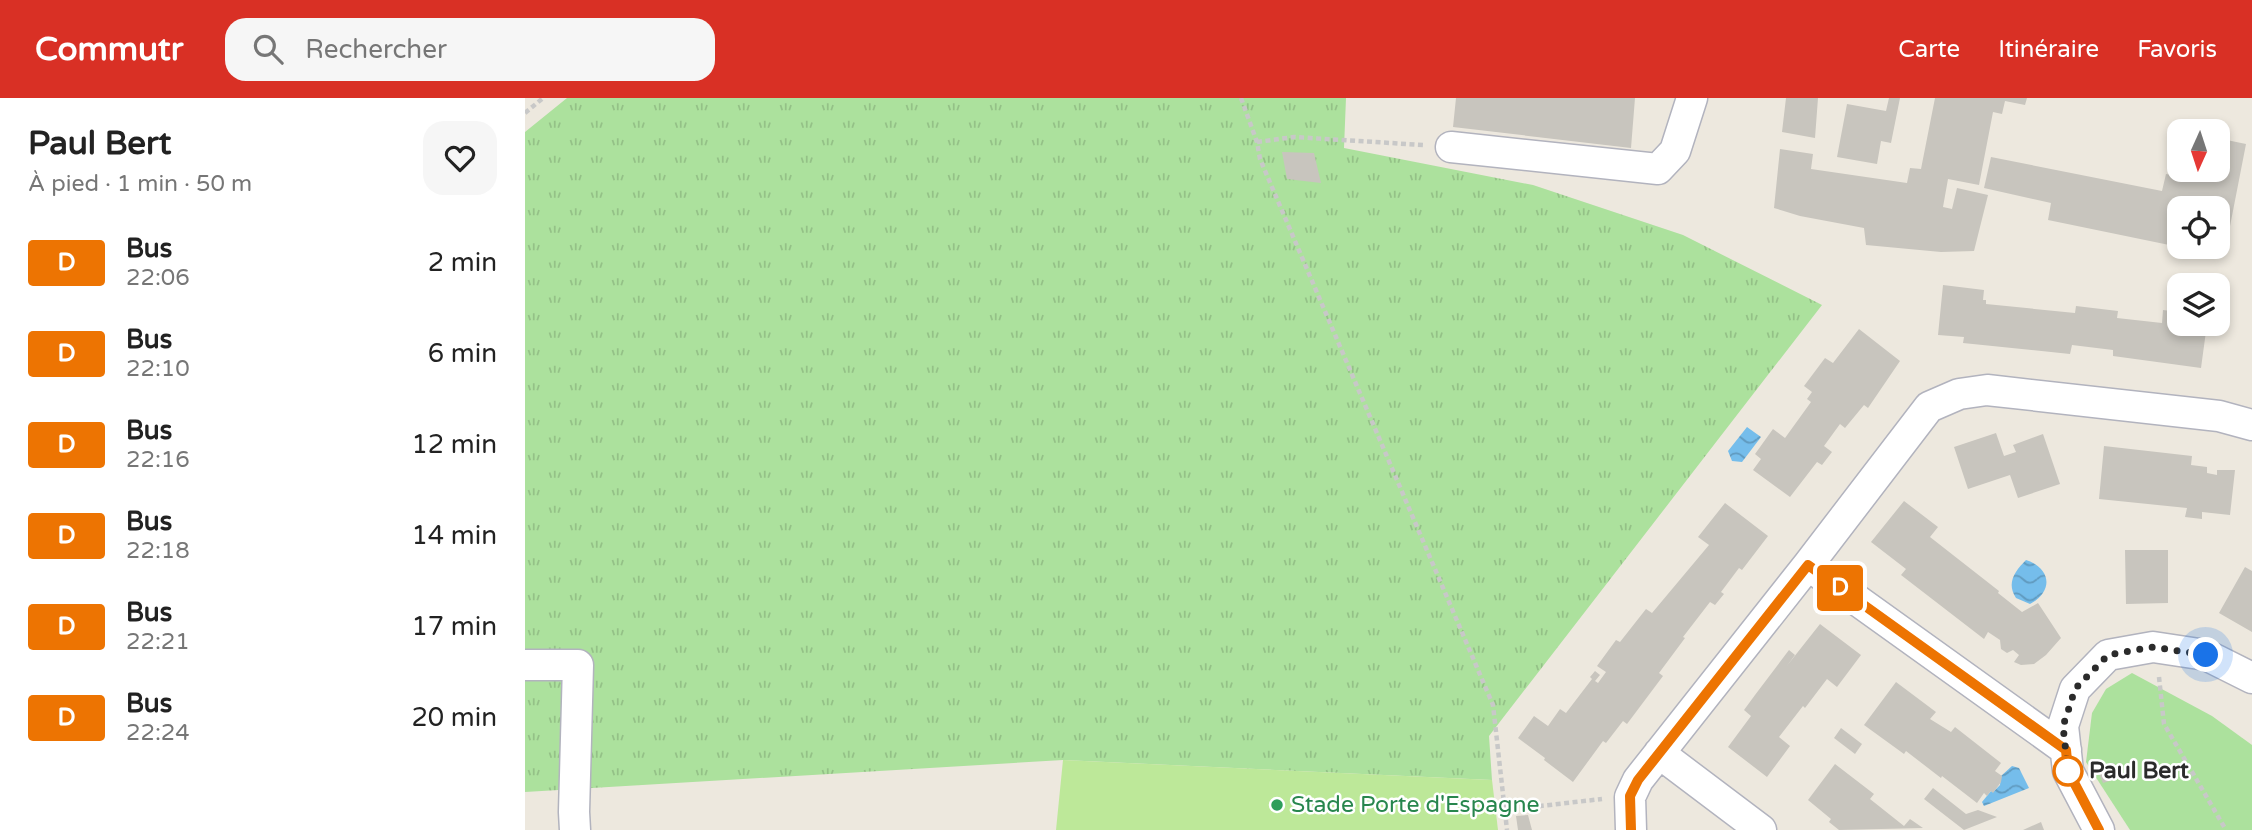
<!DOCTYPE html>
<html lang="fr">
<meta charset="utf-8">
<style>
:root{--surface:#fff;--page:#f6f6f6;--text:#222;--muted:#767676;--accent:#d93025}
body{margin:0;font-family:"Varela Round",sans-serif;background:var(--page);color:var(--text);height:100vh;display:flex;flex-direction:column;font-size:26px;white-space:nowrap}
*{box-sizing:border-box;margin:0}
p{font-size:23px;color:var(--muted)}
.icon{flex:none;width:38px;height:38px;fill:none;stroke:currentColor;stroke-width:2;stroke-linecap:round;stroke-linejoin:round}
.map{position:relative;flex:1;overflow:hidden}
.details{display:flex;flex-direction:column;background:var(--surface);width:525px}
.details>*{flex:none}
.badge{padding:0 14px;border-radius:5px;font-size:24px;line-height:46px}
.needle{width:46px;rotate:183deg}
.buttons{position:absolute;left:1642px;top:21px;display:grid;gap:14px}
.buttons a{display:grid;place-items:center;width:63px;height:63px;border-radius:14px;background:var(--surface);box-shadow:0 4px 10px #0003;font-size:35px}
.you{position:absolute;width:35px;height:35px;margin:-18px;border:5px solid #fff;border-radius:50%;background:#1a73e8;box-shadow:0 0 0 10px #1a73e833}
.map>.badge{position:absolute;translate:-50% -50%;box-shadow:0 0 0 4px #fff}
.round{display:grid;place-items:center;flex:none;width:74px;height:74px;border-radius:21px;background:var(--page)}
.headline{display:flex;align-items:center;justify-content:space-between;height:119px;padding:0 28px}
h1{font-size:33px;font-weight:700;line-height:52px}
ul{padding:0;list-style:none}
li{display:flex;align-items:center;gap:21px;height:91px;padding:0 28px}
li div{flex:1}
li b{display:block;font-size:26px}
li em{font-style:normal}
li .badge{min-width:77px;font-weight:700;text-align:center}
header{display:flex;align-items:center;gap:42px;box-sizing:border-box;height:98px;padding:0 35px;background:var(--accent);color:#fff}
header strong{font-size:33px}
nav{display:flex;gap:38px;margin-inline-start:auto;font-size:24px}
.search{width:490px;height:63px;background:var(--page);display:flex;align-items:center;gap:18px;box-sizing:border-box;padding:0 24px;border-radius:21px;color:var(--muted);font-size:26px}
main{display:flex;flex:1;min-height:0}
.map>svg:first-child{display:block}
</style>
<header>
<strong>Commutr</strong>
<div class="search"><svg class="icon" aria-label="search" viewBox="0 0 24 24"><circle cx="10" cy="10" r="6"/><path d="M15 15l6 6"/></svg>Rechercher</div>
<nav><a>Carte</a><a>Itinéraire</a><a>Favoris</a></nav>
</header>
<main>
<section class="details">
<div class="headline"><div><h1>Paul Bert</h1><p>À pied · 1 min · 50 m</p></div><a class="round"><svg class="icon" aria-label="heart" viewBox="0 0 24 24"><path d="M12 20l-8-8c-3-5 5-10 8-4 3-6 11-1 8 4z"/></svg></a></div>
<ul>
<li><span class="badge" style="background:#ed7402;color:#fff">D</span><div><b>Bus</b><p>22:06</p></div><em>2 min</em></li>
<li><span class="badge" style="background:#ed7402;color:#fff">D</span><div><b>Bus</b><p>22:10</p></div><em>6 min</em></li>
<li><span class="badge" style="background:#ed7402;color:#fff">D</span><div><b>Bus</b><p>22:16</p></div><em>12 min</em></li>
<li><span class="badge" style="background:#ed7402;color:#fff">D</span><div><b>Bus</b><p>22:18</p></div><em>14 min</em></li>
<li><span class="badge" style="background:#ed7402;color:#fff">D</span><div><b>Bus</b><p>22:21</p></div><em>17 min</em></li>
<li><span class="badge" style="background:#ed7402;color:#fff">D</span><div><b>Bus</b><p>22:24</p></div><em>20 min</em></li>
</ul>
</section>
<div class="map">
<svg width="1727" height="732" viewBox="0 0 1727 732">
<defs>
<pattern id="grass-tufts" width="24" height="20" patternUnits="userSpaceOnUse" patternTransform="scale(1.75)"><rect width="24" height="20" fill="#ace19d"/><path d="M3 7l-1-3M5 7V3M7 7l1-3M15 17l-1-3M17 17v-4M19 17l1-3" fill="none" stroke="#94c187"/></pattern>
<pattern id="water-waves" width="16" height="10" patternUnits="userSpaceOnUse" patternTransform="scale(1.75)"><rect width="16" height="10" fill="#75bdeb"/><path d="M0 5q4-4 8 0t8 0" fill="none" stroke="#609abf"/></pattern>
</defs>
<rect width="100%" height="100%" fill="#ede8de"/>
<!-- grass -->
<path fill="url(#grass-tufts)" d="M42 0H821L819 50 1008 87 1158 137 1297 207 964 638 967 682 538 662 0 694V34Z"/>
<!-- park -->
<path fill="#ace19d" d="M1607 575 1687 618 1727 647V732H1605L1561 664 1567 615 1581 591Z"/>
<!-- pitch -->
<path fill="#bde899" d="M538 662 967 682 973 732H531Z"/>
<!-- water -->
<path fill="url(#water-waves)" d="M1222 329 1236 339 1217 364 1207 363 1203 353Z
M1501 462C1526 470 1529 493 1505 506L1491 500C1481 485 1490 473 1501 462Z
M1487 668 1494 670 1504 690 1459 708 1457 704 1466 693 1468 694 1475 687 1476 678Z"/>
<!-- building -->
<path fill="#c8c5be" d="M931 0H1110L1106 50 928 29Z
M1261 0H1293L1290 40 1257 34Z
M1364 0H1375L1366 45 1356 43 1352 66 1312 59 1322 6 1361 13Z
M1410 0H1502L1500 7 1480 3 1477 16 1468 14 1454 87 1423 81 1418 109 1427 111 1432 90 1463 97 1449 153 1416 154 1341 147 1339 130 1275 118 1249 110 1255 51 1288 56 1286 71 1382 85 1385 70 1396 71Z
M1692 40 1721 46 1699 159 1657 150 1692 149V110H1654V149L1523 122 1526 105 1459 90 1466 59 1637 93 1641 76 1670 81 1672 72H1692Z
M757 54 789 55 796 85 762 81Z
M1418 187 1459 192 1458 202H1461V206L1550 215 1551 208 1593 213 1592 220 1637 225 1638 212 1654 214V226H1682L1676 270 1588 258V252L1547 247 1545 256 1438 245 1439 239 1413 237Z
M1334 231 1375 263 1343 310 1339 307 1320 330 1315 326 1299 348 1307 354 1297 367 1292 364 1265 399 1228 372 1236 361 1230 356 1248 331 1260 340 1286 304 1282 301 1287 294 1279 288 1300 260 1308 265Z
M1471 335 1479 358 1491 354 1488 347 1518 336 1535 386 1493 400 1485 377 1443 391 1429 349Z
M1579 348 1667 358 1666 367 1682 369V375L1692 377V372H1710L1705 417 1677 414V421L1660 419 1662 410 1574 401Z
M1379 403 1413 429 1405 439 1474 493 1473 495 1497 514 1513 505 1536 540 1521 557 1509 566 1496 567 1489 564 1494 557 1488 552 1482 555 1476 551 1475 542 1463 534 1459 541 1376 477 1381 471 1346 444Z
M1200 405 1243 438 1217 472 1214 470 1196 494 1199 496 1190 507 1185 504 1158 539 1160 540 1134 575 1138 578 1102 626 1098 623 1081 645 1078 643 1048 684 1019 662 1020 660 993 640 1009 618 1023 628 1035 611 1041 615 1067 581 1065 579 1070 573 1075 577 1070 583 1073 585 1081 574 1072 568 1091 542 1095 544 1121 511 1127 515 1184 447 1173 439Z
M1600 452H1643V505L1601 506Z
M1720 469 1727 473V534L1694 515Z
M1295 526 1336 557 1312 589 1302 581 1280 610 1278 608 1254 639 1265 648 1242 679 1203 649 1226 618 1219 612 1230 597 1264 552 1270 557 1261 569Z
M1371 584 1411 614 1405 621 1426 634 1430 629 1476 665 1470 673 1477 678 1476 684 1468 695 1466 693 1462 698 1459 695 1452 705 1417 678 1416 680 1381 653 1379 656 1339 627Z
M1316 630 1337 646 1330 656 1309 640Z
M1589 665 1594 680 1578 685 1572 671Z
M1310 666 1349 696 1345 701 1379 728 1385 721 1398 730 1314 732 1304 724 1306 721 1283 702Z
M1408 690 1441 716 1453 712 1472 719 1439 732 1399 701Z
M1003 717 1007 732H993L991 718Z
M1516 724 1519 732H1498Z"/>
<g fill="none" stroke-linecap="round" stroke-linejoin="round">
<defs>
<path id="street" d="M926 49 1133 71 1150 53 1167 0
M1283 467 1541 652
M0 567H53L49 714 50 732
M1134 655 1236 732
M1106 732 1105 699 1113 682 1283 467 1404 309 1434 296 1462 292 1694 318 1727 327
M1574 732 1543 673 1538 628 1550 591 1583 557 1628 549 1681 557 1727 580"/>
</defs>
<!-- street casing -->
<use href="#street" stroke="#b2b3be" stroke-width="33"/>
<!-- path -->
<path stroke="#c8c8c8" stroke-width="4.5" stroke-dasharray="5 3.5" stroke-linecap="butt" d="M716 0 732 44 735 61 968 607 982 732
M0 15 18 0
M732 44 769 39 898 47
M1634 579 1639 626 1701 732
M980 712 1077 701"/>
<!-- street -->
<use href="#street" stroke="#fff" stroke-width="30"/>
</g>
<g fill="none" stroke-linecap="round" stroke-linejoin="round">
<defs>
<path id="line" d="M1106 732 1105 698 1113 682 1283 467 1541 652 1543 673 1574 732"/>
</defs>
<!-- line casing -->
<use href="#line" stroke="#fff" stroke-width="16"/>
<!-- line -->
<use href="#line" stroke="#ed7402" stroke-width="10"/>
<!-- walk -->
<path stroke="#2b2b2b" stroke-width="7" stroke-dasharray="0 12.6" d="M1543 673 1538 628 1544 610 1550 591 1583 557 1628 549 1681 557"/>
</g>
<!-- markers -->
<circle fill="#fff" stroke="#ed7402" stroke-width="3.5" cx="1543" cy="673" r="14"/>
<circle fill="#2e9e5b" stroke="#fff" stroke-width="2.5" cx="752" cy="707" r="7"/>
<g text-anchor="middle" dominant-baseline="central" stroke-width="5" stroke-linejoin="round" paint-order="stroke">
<!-- stop labels -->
<g font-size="23" font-weight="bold" fill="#2b2b2b" stroke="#fff" text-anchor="start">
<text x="1564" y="673">Paul Bert</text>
</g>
<!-- leisure labels -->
<g font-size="23" fill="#27864d" stroke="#fff" text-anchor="start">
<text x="766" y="707">Stade Porte d'Espagne</text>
</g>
</g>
</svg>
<div class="buttons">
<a><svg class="needle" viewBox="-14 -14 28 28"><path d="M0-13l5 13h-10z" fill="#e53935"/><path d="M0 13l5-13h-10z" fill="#767676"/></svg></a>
<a><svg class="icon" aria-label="locate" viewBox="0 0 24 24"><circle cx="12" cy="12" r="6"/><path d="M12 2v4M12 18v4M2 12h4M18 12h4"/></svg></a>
<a><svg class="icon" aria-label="layers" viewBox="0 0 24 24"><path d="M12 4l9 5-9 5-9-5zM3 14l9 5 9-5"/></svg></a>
</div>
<div class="you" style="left:1681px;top:557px"></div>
<b class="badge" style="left:1315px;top:490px;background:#ed7402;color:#fff">D</b>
</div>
</main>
